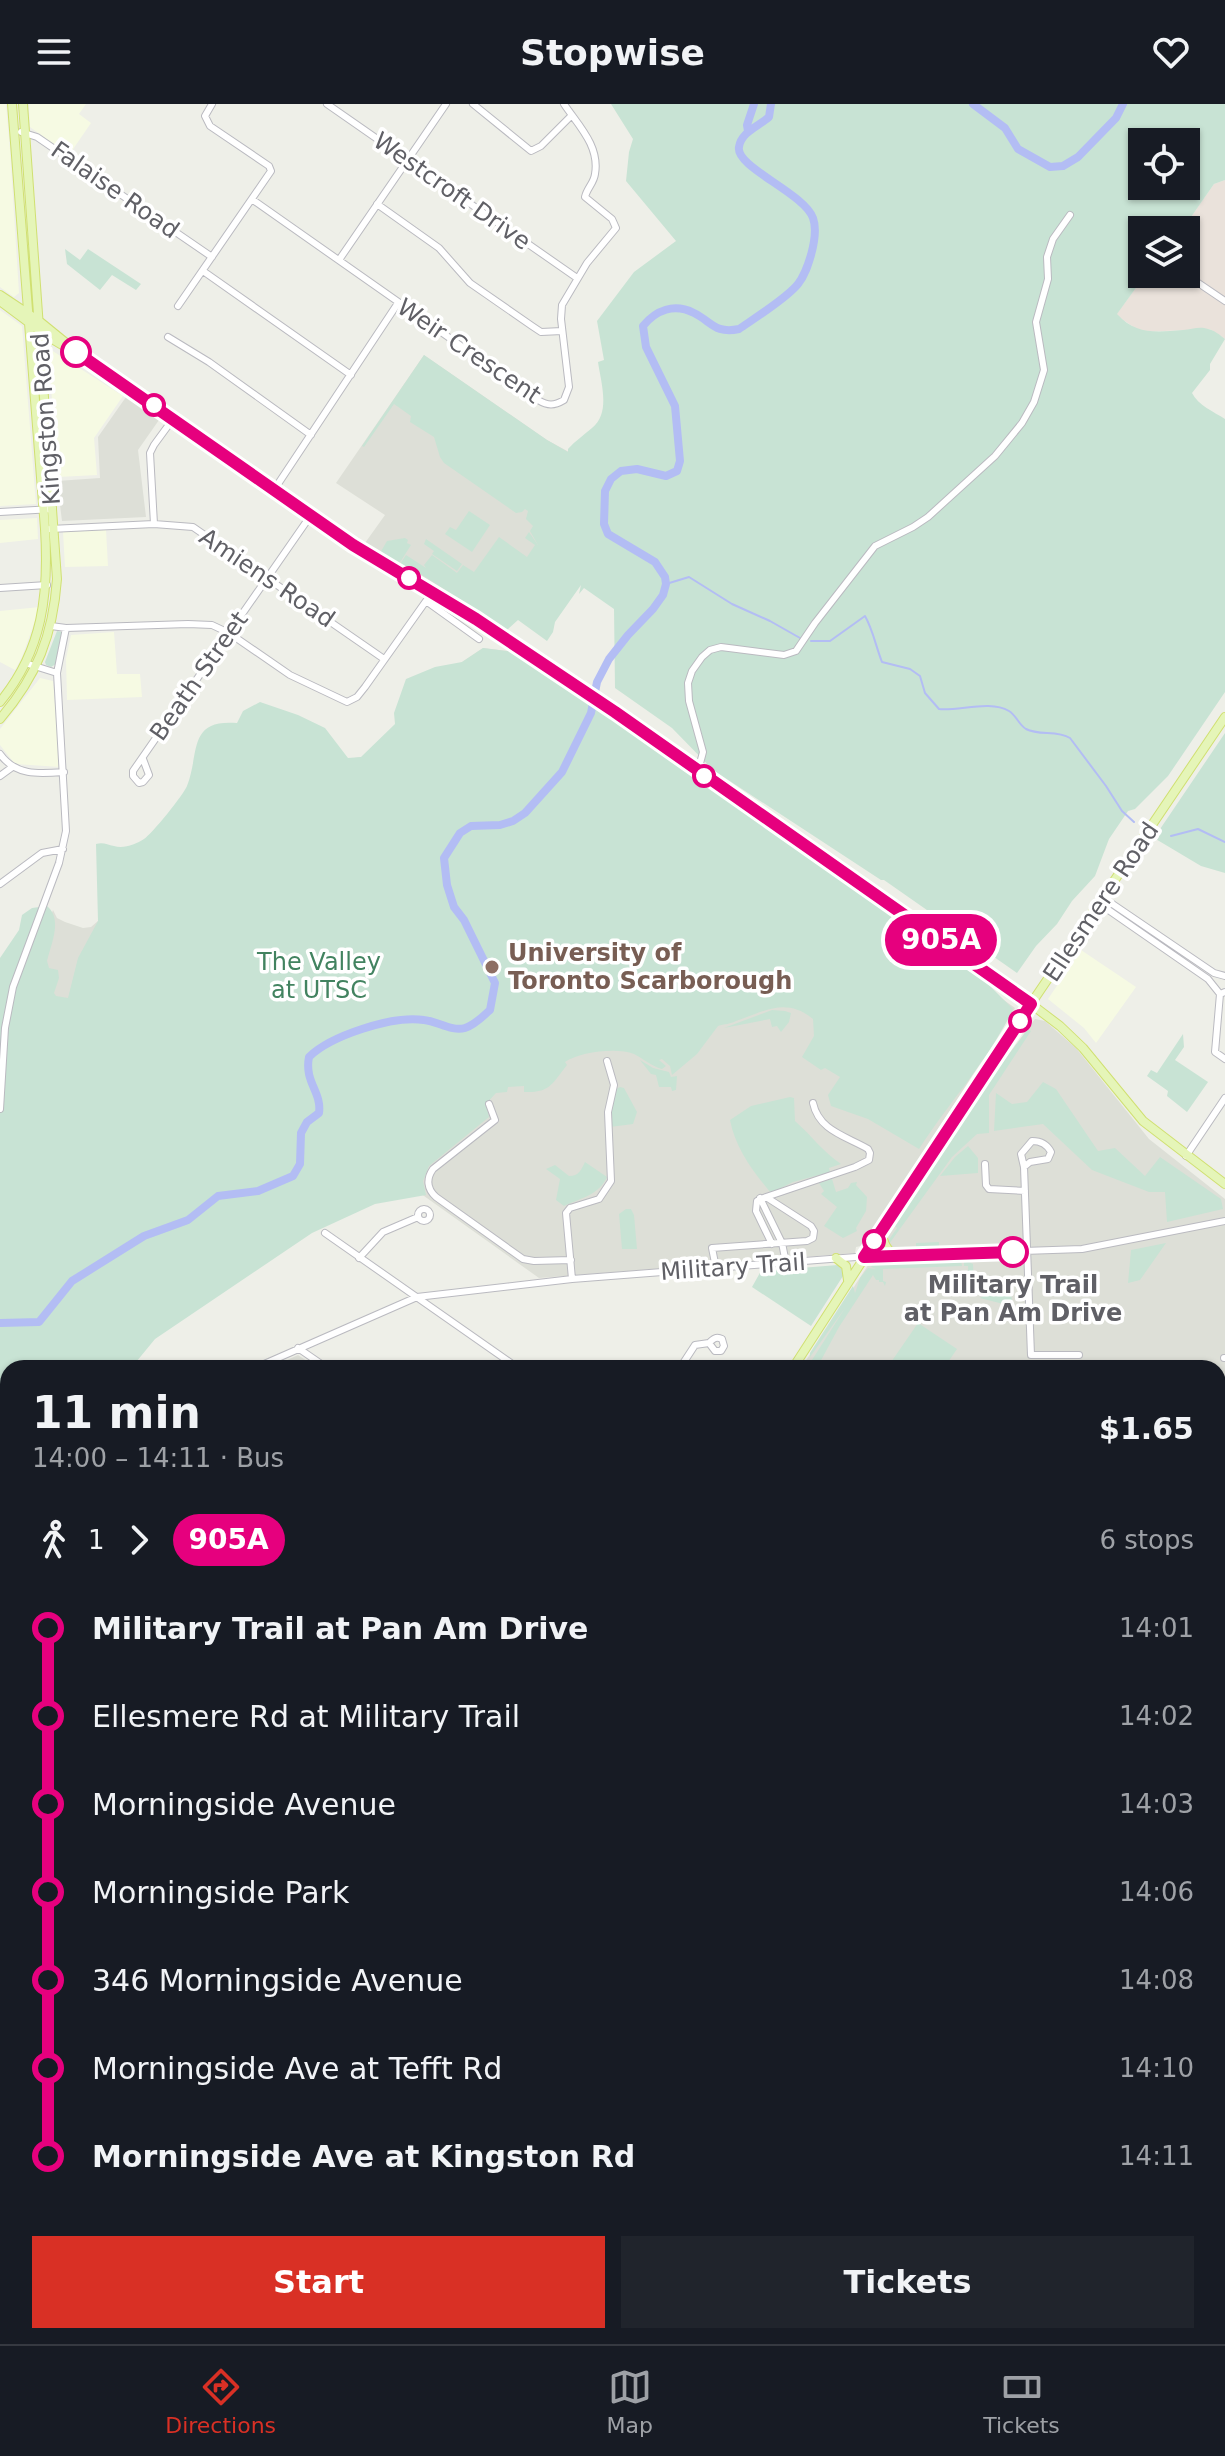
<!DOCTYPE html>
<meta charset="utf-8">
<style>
:root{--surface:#171b24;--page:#20242c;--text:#f1f3f6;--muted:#9ea1a6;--line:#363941;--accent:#d93025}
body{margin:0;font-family:"DejaVu Sans",sans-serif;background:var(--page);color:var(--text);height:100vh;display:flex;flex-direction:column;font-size:30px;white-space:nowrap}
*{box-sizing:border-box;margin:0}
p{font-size:26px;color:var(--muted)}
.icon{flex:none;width:44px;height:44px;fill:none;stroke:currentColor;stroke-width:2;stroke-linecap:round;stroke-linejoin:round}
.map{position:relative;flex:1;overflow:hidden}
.sheet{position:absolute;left:0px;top:1256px;width:1226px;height:984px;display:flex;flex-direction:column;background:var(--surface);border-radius:24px 24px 0 0;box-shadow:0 2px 6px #0004}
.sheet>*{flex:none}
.badge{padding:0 16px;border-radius:26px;font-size:28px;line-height:52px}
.fabs{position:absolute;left:1128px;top:24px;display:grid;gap:16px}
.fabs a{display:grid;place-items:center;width:72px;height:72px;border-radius:0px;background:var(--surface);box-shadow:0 2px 6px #0004;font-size:40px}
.map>.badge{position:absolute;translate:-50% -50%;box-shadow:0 0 0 4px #fff}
.legs{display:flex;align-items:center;gap:12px;height:88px;padding:0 32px;font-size:26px}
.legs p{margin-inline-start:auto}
.summary{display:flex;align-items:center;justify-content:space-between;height:136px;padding:0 32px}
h1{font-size:44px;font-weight:800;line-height:60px}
.action{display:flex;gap:16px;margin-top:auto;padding:16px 32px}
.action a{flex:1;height:92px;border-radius:0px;background:var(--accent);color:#fff;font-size:32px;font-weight:800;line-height:92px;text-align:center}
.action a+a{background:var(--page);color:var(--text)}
ul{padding:0 32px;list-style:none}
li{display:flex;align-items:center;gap:28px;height:88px;font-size:30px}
li i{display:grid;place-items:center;width:12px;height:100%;margin:0 10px;background:currentColor}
li i::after{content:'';width:20px;height:20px;margin:-10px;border:6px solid;border-radius:50%;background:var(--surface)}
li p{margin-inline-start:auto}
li:first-child i{background:linear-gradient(#0000 50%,currentColor 0)}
li:last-child i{background:linear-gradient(currentColor 50%,#0000 0)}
header{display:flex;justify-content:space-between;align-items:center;height:104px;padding:0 32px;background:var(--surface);font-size:36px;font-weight:800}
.dock{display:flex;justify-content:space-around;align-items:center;height:112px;border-top:2px solid var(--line);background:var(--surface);font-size:22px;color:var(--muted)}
.dock a{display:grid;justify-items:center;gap:4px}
.dock .on{color:var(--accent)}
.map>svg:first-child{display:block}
</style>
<header><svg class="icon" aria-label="menu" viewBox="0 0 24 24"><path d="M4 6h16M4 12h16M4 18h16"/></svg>Stopwise<svg class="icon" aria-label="heart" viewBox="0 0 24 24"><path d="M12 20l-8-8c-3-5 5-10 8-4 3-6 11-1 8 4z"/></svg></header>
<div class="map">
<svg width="1225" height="2240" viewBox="0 0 1225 2240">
<rect width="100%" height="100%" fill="#eeefe8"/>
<!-- commercial -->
<path fill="#f6fae3" d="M0 0H6L10 46 19 189 14 193 0 183Z
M29 0H86L79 10 91 19 69 51 30 23Z
M0 206 22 222 36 400 0 402Z
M48 244 123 292 94 334 97 371 58 373Z
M37 414 38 435 0 439V416Z
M106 426 108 462 65 463 63 428Z
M40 503 22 553 15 566 0 558V507Z
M114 528 117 570H140L142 593 67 596 66 555 71 531Z
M40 574 53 577 60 663 15 660 0 641V625Z
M1081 846 1136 883 1096 939 1084 924 1048 895Z"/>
<!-- education -->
<path fill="#dddfd7" d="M424 251 547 336 569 348 557 408 502 522 409 464 389 456 365 439 385 411 336 379Z
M126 293 159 316 138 346 146 413 62 417 57 377 100 374 98 333Z
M483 544 516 548 1015 904 865 1141 856 1143 855 1149 539 1174 396 1072 8 924 53 806 57 814 65 818 83 824 91 823 98 817 126 767 340 656 362 653 456 562Z
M1035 915 1045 917 1076 944 1149 1035 1225 1095V1355L1218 1373V1264H801L985 982Z
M298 1251 317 1264H270Z"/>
<!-- medical -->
<path fill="#eae2db" d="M1225 76V235L1210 225 1141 228 1116 211 1146 170H1186V126H1182L1214 80Z"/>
<!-- green -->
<path fill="#c8e3d4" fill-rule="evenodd" d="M611 0H1225V76L1214 80 1182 126H1142V170H1146L1117 210C1136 231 1156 228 1183 226 1192 225 1200 222 1208 225 1214 226 1220 231 1225 235L1210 260V266L1192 289C1198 301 1214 308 1225 315V588L1168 672 1135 705 1128 707 1109 735 1095 772 1072 797 1057 820 1036 842 1017 869 884 776H881L713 666 672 624 615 584 614 505 584 484 579 490 581 481 555 518 553 528 547 537 518 516 507 526 413 465 400 460 406 451 426 464 424 461 432 451 457 469 463 461 474 468 499 433 527 453 535 441 525 434 529 428 538 441 530 427 533 422 526 415 528 407 525 405 522 408 516 409 444 359 440 353 434 333 410 318 411 312 394 300 364 343 362 342 424 251 547 336 568 348V345C575 337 584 331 592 324 611 309 601 279 598 258L604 256 597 217 634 168 676 137 626 77 629 48 633 35ZM1142 38H1186V82H1142Z
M65 145 80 156 88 145 141 180 136 186 112 171 100 186 67 160Z
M469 407 490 421 472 448 445 430 450 423 456 426Z
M405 434 408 436 407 439 411 441 399 460 380 449 387 437Z
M426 435 462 460 457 467 432 450 434 447 424 440Z
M57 527 62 528 56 560 51 563 46 561 45 558Z
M483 544 515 548 988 880 1013 905C989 956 949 998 919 1045L868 1015 831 1002 828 991 840 973 825 964 821 966 802 953 814 932 813 915C786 893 765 907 736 917 731 920 724 920 718 922L697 950 672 971 670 962 662 955 659 956 666 962 662 965C651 962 644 955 634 950 617 943 579 948 565 958L567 961C552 980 550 989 524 988V982L508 983 507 988 496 989 486 1000 489 1013 429 1062 423 1077 426 1091 375 1100 312 1129 155 1235 132 1263 8 1264V1293L0 1300V854L19 826 22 811 32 804 47 802C63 815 51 840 47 857L49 864 58 866 59 874 54 889 56 892 68 894 78 854 98 817 96 740C104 738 107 741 114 742 124 745 136 740 144 735 152 730 184 690 187 682 200 649 187 615 237 619L243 607 260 598 298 611 325 624 348 654 361 653 395 620 394 609 406 575 435 563 462 558Z
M1225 629V769L1201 762 1154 734Z
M772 906 785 907 791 909 789 918 781 928 777 922 772 923 770 915 724 924Z
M1028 925 1031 927 989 991V1029L977 1030 952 1053 889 1140 888 1137 897 1124 895 1122 985 982Z
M1183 930 1184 943 1175 956 1208 978 1187 1008 1167 992 1168 987 1147 972 1151 966 1157 969Z
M640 956 653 964 669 968 671 973 677 972 676 986 672 987 671 983H659L656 971 651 970Z
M1043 978 1056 985 1098 1047 1115 1044 1145 1072 1160 1053 1221 1095 1223 1105 1167 1118 1165 1088H1149L1092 1066 1043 1020 994 1027 996 989 1012 1000 1027 998Z
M620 983 624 984 637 1008 633 1020 610 1023 611 997 616 985Z
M790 993 794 994 795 1017C812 1032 823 1048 841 1060L829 1064 830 1068 793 1078 771 1089C753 1068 735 1043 730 1016L751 1002Z
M968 1042 978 1054V1069L940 1072 955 1053Z
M585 1058 607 1073C599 1091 581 1094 564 1102L556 1096 560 1075 546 1065 555 1061 569 1072C579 1072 581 1066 585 1058Z
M832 1075 836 1088 848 1084 851 1079 857 1078 856 1081 867 1093 866 1107 856 1124 857 1127 843 1134 824 1122 837 1103 821 1090 824 1087 819 1079Z
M626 1105H631L634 1111 637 1145H622L619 1110Z
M939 1138V1142L969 1141 963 1144 897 1147 891 1144 916 1143V1139Z
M1166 1139 1140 1176 1128 1179 1131 1146Z
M966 1153 972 1156H965L973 1160 974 1184 969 1188 968 1162H964V1155L909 1157 961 1156 962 1162 883 1165V1177L886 1178 885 1182 883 1178H879V1176H876L873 1171 839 1223 819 1260 812 1256 845 1204 810 1253V1249L853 1182 855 1189 860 1174 868 1164 876 1165 871 1163 873 1160 884 1159 873 1157Z
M838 1161 844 1168 843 1172 811 1222 752 1183 761 1167Z
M1011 1191 1013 1201 1011 1202 980 1194 983 1192Z
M918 1219 957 1245 944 1264H887Z
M1218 1420 1225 1424V1528L1218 1532Z
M1218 1598 1225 1599V1721L1218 1730Z
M0 1985 8 1991V2090L0 2085V2071L7 2061 0 2057Z
M1225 2108V2240H1113L1120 2232H1218V2116Z
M936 2232H1008L1002 2240H931Z"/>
<!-- water -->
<path fill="#b3bdf4" d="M1225 1528V1599L1218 1598V1532Z"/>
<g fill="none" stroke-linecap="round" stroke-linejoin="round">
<!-- stream -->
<path stroke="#b3bdf4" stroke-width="2" d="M666 480 689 473 732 500 770 517 800 534
M811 537H830L865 512C873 526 876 543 882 558L910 565 920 572 925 589 939 605C960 607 990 596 1009 607 1016 611 1019 621 1026 625 1039 632 1057 626 1070 634L1106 682 1122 707 1134 718
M1171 732 1198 725 1225 738"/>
<!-- river -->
<path stroke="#b3bdf4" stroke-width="8" d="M973 0 1005 24 1018 45 1050 63 1063 62 1078 53 1116 14 1123 0
M748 27 747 21 754 0
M0 1219 39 1218 72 1177 144 1132 188 1116 218 1092 258 1087 293 1072 300 1060 301 1029 307 1018 319 1009C322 988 304 978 309 953 330 932 393 911 424 916 437 917 452 928 465 924 475 921 483 912 490 906L495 879 464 816 454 803 447 781 444 754 460 729 471 722 500 721 513 717 525 709 562 668 591 609 597 578 609 555 628 531 653 505 663 491 666 480 665 473 655 458 608 430 604 420 605 387 611 375 621 367 637 365 666 372 677 367 680 357 675 302 646 243 643 222C656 206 674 199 694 209 712 218 715 230 739 225 755 214 787 194 798 180 805 171 808 161 811 151 814 140 817 125 813 114 804 89 735 63 739 43 741 28 759 22 769 13L771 0"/>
<defs>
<path id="minor" d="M327 0 577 174
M473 0 531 47 541 42 572 11
M21 28 37 33 212 153
M253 96 538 296C548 302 554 302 564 296L569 283 561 215 562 201 587 159 616 124 612 115 585 93C587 84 594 79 595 70 600 42 578 21 564 0
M377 100 439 144 470 179 532 222 541 228 562 227
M339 156 446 0
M203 167 351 271
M1185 170 1225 197
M178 202 271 67 269 62 210 22 205 12 212 0
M168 233 209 258 311 331
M274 386 398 199
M0 408 53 405
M154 420 150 349 154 341 173 315
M50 425 154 420 193 423 384 555
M0 484 47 481
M51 522 66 524 188 520 212 521 229 529 290 571 347 598 357 593 365 583 426 497 479 535
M25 559 57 569
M0 650C16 672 38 670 64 668
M143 655 149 671 143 678 139 679 133 672V667L311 411
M698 667 703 648 689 597 688 579 692 567 702 553 710 546 721 543 784 551 796 547 815 519 875 442 913 423 928 413 995 352 1022 319 1034 298 1044 266 1036 218 1048 175 1047 153 1053 135 1070 111
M0 672 11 664
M0 780 42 749 63 745
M1102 797 1107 805 1208 875 1220 890 1225 888
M1102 797 1111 799 1214 869 1225 872
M1220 890 1215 948 1225 955
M489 1000 495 1016 433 1065C426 1075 427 1085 436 1093L523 1155 534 1157 571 1156
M0 1005 5 924 13 883 59 759 66 727 57 569 66 524
M1186 1052 1225 994
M985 1060 986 1081 989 1085 1025 1087
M1024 1063 1030 1058 1048 1055 1051 1048C1047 1040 1041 1037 1032 1037L1021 1050 1024 1063 1031 1251H1079
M766 1093 855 1063 869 1056 870 1049 868 1045C846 1032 819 1027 813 999
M760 1094 782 1139 786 1159
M570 1104 599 1095 611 1077 608 1008 614 981 607 957
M570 1104 566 1109 572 1175
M418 1111a6 6 0 1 1 12 0a6 6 0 1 1-12 0Z
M325 1129 518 1264
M359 1154 383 1128 418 1113
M716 1164 712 1144 807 1137 813 1134 814 1127 811 1122 766 1093 757 1097 756 1107 772 1140
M298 1244 327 1264
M1224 1254H1225
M255 1264 417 1193 572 1175 856 1153 1082 1145 1225 1117
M680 1264 695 1241 709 1239C713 1235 716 1232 722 1235L724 1242 721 1247H715L709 1239
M0 1329 8 1314
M0 1341 8 1360
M0 1377 8 1374
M0 1470 8 1476
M0 1621 8 1627
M1218 1776 1225 1781
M0 1797 8 1802
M1218 1841 1225 1846
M0 1886 8 1874
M1218 1886 1225 1878
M0 1946 8 1951
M0 2093 8 2099
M0 2130 8 2118
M0 2190 8 2196
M168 2232 180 2240
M288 2232 302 2240
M395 2232 398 2240
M512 2232 524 2240
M632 2232 644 2240
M859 2232 870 2240
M63 2240 68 2232
M270 2240 276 2232
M482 2240 487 2232
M671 2240 676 2232
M816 2240 822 2232"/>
<path id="major" d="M0 191 39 217 82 252 269 383 353 441 476 515 615 608 1031 900 1060 922 1083 944 1143 1017 1225 1080
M0 197 47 232 69 245
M0 598C43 546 49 490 45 425L12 0
M0 615C37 572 53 531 57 475L23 0
M883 1125C881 1137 886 1144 894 1152
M836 1154 846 1162 848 1176
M793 1264 974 984 1225 613
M137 2240 142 2232"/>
<path id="highway" d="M1218 2013 1225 2005
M1218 2031 1225 2023
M1218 2058 1225 2049
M1218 2081 1225 2072
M1021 2240 1028 2232
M1038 2240 1045 2232
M1063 2240 1070 2232
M1083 2240 1090 2232"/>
</defs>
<!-- minor casing -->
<use href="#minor" stroke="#babac0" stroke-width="8"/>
<!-- major casing -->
<use href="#major" stroke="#d0e071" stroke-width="10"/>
<!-- highway casing -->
<use href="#highway" stroke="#c5da1e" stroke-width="11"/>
<!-- minor -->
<use href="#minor" stroke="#fff" stroke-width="6"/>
<!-- major -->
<use href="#major" stroke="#e5f5b8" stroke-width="8"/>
<!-- highway -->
<use href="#highway" stroke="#e2f09f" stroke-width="9"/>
</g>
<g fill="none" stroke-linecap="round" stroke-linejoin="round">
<defs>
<path id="line-1" d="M76 248 353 441 476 515 615 608 1031 900 864 1153 1013 1148"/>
</defs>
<!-- line-1 casing -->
<use href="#line-1" stroke="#fff" stroke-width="18"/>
<!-- line-1 -->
<use href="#line-1" stroke="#e6007e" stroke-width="12"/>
</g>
<!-- markers -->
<g fill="#fff" stroke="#e6007e" stroke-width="4">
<circle cx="76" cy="248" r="14"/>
<circle cx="154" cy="301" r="10"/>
<circle cx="409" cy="474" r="10"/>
<circle cx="704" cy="672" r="10"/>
<circle cx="1020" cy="917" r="10"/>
<circle cx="874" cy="1137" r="10"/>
<circle cx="1013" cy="1148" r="14"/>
</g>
<circle fill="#8d6e63" stroke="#fff" stroke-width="3" cx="492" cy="863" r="8"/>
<g text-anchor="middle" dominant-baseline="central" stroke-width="7" stroke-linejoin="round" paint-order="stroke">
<!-- street labels -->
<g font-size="24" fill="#606066" stroke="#fff">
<text transform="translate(115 86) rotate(35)">Falaise Road</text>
<text transform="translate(452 87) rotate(35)">Westcroft Drive</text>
<text transform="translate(469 247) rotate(34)">Weir Crescent</text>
<text transform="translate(46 315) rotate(-94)">Kingston Road</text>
<text transform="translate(267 474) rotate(34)">Amiens Road</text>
<text transform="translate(199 572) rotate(-55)">Beath Street</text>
<text transform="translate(1101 798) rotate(-56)">Ellesmere Road</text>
<text transform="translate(733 1163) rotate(-4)">Military Trail</text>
</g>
<!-- education labels -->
<g font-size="24" font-weight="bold" fill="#785e54" stroke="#fff" text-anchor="start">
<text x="508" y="849">University of<tspan x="508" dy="28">Toronto Scarborough</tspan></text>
</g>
<!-- park labels -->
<g font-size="24" fill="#428360" stroke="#fff">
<text x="319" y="858">The Valley<tspan x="319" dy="28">at UTSC</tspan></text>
</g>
<!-- stop labels -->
<g font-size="24" font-weight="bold" fill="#606066" stroke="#fff">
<text x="1013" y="1181">Military Trail<tspan x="1013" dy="28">at Pan Am Drive</tspan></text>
</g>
</g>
</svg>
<div class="fabs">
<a><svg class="icon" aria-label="locate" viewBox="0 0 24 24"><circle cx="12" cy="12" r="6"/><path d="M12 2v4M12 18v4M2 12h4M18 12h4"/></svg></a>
<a><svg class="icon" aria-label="layers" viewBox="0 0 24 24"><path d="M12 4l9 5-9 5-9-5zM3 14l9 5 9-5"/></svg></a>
</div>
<b class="badge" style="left:941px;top:836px;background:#e6007e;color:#fff">905A</b>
<section class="sheet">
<div class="summary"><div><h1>11 min</h1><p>14:00 – 14:11 · Bus</p></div><b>$1.65</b></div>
<div class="legs"><svg class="icon" aria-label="walk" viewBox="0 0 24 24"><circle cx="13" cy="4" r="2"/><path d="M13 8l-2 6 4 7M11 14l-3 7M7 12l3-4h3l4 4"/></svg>1<svg class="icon" aria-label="forward" viewBox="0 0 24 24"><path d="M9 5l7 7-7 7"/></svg><b class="badge" style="background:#e6007e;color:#fff">905A</b><p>6 stops</p></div>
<ul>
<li><i style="color:#e6007e"></i><b>Military Trail at Pan Am Drive</b><p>14:01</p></li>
<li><i style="color:#e6007e"></i><span>Ellesmere Rd at Military Trail</span><p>14:02</p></li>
<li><i style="color:#e6007e"></i><span>Morningside Avenue</span><p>14:03</p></li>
<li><i style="color:#e6007e"></i><span>Morningside Park</span><p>14:06</p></li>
<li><i style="color:#e6007e"></i><span>346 Morningside Avenue</span><p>14:08</p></li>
<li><i style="color:#e6007e"></i><span>Morningside Ave at Tefft Rd</span><p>14:10</p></li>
<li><i style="color:#e6007e"></i><b>Morningside Ave at Kingston Rd</b><p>14:11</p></li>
</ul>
<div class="action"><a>Start</a><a>Tickets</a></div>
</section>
</div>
<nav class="dock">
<a class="on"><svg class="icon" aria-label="directions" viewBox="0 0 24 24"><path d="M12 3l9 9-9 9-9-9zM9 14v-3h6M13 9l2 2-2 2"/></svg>Directions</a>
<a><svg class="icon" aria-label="map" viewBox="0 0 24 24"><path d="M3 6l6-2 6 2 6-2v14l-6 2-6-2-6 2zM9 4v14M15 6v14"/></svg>Map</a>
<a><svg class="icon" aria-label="tickets" viewBox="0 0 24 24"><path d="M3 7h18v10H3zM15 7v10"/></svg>Tickets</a>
</nav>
